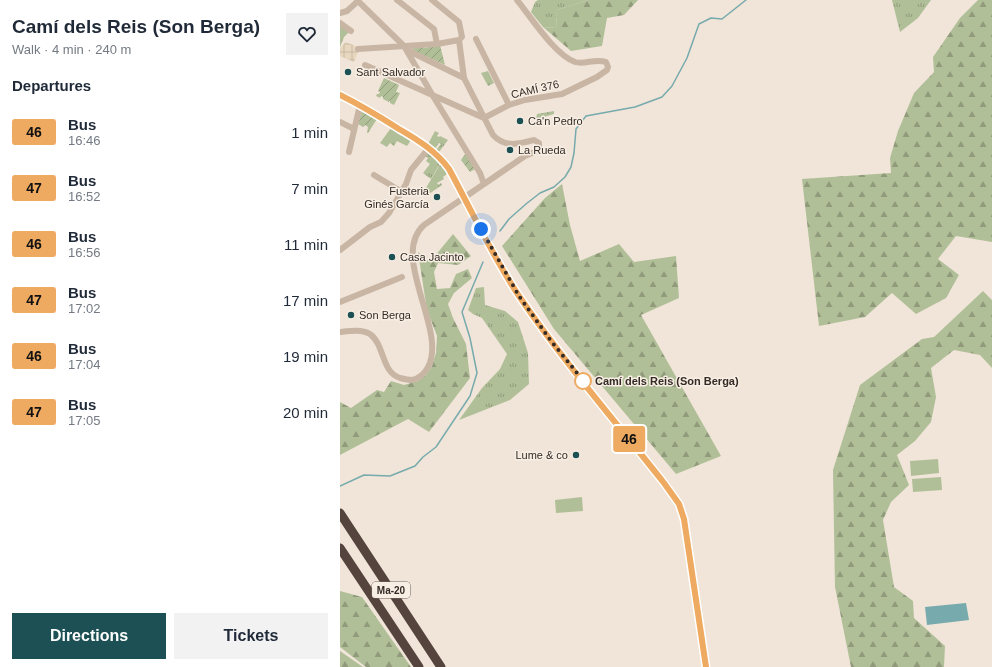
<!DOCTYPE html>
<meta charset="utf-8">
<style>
:root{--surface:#fff;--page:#f2f2f3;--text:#1f2937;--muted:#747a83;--accent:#1c5054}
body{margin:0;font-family:Helvetica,sans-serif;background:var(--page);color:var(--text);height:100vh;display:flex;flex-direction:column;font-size:15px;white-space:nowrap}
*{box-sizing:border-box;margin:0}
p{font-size:13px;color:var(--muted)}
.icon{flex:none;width:22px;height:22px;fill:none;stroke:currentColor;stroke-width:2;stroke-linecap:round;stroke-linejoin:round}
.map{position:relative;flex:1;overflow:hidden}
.drawer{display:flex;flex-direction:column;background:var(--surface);width:340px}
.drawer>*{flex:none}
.badge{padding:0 8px;border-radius:3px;font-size:14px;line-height:26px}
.you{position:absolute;width:20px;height:20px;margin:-10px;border:3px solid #fff;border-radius:50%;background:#1a73e8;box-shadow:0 0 0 6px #1a73e833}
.map>.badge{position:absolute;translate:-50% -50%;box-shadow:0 0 0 2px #fff}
h2{padding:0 12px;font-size:15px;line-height:36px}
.round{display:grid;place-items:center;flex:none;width:42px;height:42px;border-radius:0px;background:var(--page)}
.headline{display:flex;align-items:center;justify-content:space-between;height:68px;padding:0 12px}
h1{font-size:19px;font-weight:700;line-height:30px}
.primary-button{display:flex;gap:8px;margin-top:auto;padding:8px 12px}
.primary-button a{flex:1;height:46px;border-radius:0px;background:var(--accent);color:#fff;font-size:16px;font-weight:700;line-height:46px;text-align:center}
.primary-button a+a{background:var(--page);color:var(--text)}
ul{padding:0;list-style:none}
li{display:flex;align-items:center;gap:12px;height:56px;padding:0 12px}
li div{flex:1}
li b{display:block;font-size:15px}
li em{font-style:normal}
li .badge{min-width:44px;font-weight:700;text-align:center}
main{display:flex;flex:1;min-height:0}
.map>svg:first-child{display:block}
</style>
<main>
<section class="drawer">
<div class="headline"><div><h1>Camí dels Reis (Son Berga)</h1><p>Walk · 4 min · 240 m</p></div><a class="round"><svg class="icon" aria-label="heart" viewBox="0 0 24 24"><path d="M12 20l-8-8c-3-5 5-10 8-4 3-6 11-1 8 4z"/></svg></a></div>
<h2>Departures</h2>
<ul>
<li><span class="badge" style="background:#eeaa60;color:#111">46</span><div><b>Bus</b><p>16:46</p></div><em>1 min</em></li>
<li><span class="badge" style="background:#eeaa60;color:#111">47</span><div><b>Bus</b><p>16:52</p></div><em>7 min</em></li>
<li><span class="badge" style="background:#eeaa60;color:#111">46</span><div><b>Bus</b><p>16:56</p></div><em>11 min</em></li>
<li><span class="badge" style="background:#eeaa60;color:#111">47</span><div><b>Bus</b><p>17:02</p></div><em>17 min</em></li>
<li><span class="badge" style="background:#eeaa60;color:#111">46</span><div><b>Bus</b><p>17:04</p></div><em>19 min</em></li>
<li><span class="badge" style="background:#eeaa60;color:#111">47</span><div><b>Bus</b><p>17:05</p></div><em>20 min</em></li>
</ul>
<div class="primary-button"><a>Directions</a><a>Tickets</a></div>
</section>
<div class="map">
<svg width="652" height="667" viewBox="0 0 652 667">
<defs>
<pattern id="grass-tufts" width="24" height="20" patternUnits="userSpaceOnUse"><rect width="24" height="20" fill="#b1bf98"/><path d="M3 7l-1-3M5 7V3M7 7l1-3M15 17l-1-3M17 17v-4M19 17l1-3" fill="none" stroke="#919b7c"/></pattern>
<pattern id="forest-firs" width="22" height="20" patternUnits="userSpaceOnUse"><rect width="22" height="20" fill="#b1bf98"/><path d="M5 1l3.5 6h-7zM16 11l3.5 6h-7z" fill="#919b7c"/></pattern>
<pattern id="park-crowns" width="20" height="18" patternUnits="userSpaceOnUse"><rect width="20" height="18" fill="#b1bf98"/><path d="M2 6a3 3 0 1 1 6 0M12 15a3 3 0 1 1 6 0" fill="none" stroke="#919b7c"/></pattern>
<pattern id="garden-furrows" width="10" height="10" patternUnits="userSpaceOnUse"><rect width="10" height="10" fill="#b1bf98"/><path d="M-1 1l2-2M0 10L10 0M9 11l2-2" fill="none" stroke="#919b7c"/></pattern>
<pattern id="plaza-grid" width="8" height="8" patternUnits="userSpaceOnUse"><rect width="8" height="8" fill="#e8d7bf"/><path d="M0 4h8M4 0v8" fill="none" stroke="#c8b9a4"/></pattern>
</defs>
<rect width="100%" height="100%" fill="#f0e5d8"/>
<!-- grass -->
<path fill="url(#grass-tufts)" d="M198 0H248L217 10 216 28 203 27 191 12 195 2Z
M552 0H591L578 18 560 32Z
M148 71 154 83 148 86 141 73Z
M51 128 71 140 67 146 57 141 54 146 50 143 47 147 40 143Z
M95 131 99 133 97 136 99 137 100 136 108 140 99 152 96 150 101 144 99 143 95 149 88 144Z
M88 152 101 162 91 179 83 173 90 164 86 161 88 158 85 156Z
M101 163 107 174 103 177 104 179 97 183 98 185 101 183 102 185 89 194 87 192 81 196Z
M144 287 145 305 165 311 178 322 188 353 189 384 170 400 119 420 142 388 160 369 167 354 142 318 133 314 128 310 136 288Z"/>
<!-- forest -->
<path fill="url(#forest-firs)" d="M248 0H298L284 15 267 18 262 46 231 51 203 27 216 28 217 10Z
M638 0H652V242L616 236 598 259 619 275 606 298 576 314 552 293 525 317 479 326 462 179 551 173 550 158 558 131 574 93 594 72 593 57 620 18Z
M222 184 230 225 240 261 279 244 294 262 336 256 339 298 301 315 381 456 336 474 214 329 162 246 205 198Z
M113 234 131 256 118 265 98 263 94 272 97 289 110 288 116 274 128 269 132 278 114 293 108 304 113 318 126 344 130 378 89 432 68 419 0 455V402L11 408 37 390 44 392 51 381 64 385 78 381 86 375 92 366 96 353 97 336 87 310 78 252 90 262Z
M643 291 652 300V368L640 355 614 350 591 368 596 397 591 422 575 441 557 455 569 485 551 502 543 520 554 587 573 601 574 618 605 646 604 667H511L495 587 493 470 520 385 582 339 594 337Z
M0 591 22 597 71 667H26L0 647Z
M0 651 23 667H0Z"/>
<!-- park -->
<path fill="url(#park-crowns)" d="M0 24 9 32 4 37 0 47Z
M214 111V114L196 119 197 114Z"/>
<!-- garden -->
<path fill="url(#garden-furrows)" d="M100 45 105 65 74 51 73 47H83V48H87L88 46Z
M44 78 59 85 56 92 60 93 54 105 50 103V100L49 102 43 99V97L41 96 40 98 36 96 37 94H39L40 92 38 91Z
M22 110 37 119 28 133 27 132 28 127 25 125 23 127 18 124Z
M126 153 135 169 130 172 121 160Z"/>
<!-- pitch -->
<path fill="#b1bf98" d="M598 459 599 473 571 476 570 461Z
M601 477 602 490 573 492 572 479Z
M242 497 243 511 216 513 215 500Z"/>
<!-- plaza -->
<path fill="url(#plaza-grid)" d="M6 42 18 47 19 50 14 62 0 56V48Z"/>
<!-- water -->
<path fill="#77aaad" d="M626 603 629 620 587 625 585 607Z"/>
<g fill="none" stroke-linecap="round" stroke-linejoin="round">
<!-- stream -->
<path stroke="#77aaad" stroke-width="1.5" d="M160 231 169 219 186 204 200 193 214 187 225 177 231 167 234 153 236 129 246 116 295 107 322 97 332 86 347 58 359 24 371 18 382 19 406 0
M0 486 24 475 50 476 75 466 83 457 96 447 130 396 137 373 130 338 122 312 143 262"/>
<!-- minor -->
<path stroke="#c8b5a4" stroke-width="6" d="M17 0 64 46 93 96 140 173 144 184
M57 0 94 29 97 44
M0 13 7 11 18 1
M0 23 11 31
M136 39 169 105
M67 48 75 54 124 78
M18 49 97 44 119 40
M25 65 144 118
M0 95C20 105 40 117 59 129 78 140 96 151 109 169L146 239 179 297 211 341 324 483 339 504 344 519 366 667
M144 118 169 105 185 100 222 94 257 77 267 70 268 67 266 62C255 58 245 65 235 62 214 54 191 17 177 0
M0 122 14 129
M9 152 20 105
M34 175 62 192
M0 250 30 227 41 222 49 213 66 184 71 170 89 148
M0 302 62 277
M0 332C9 331 21 329 30 334 45 345 41 372 60 378 64 379 69 380 72 380 80 378 85 373 88 367 108 331 49 256 84 225L185 156 199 150V143L194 140C179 144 165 148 153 135L124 78 119 40 122 37 119 22 92 0"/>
<!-- highway -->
<path stroke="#54443d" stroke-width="9" d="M0 513 101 667
M0 548 79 667"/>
</g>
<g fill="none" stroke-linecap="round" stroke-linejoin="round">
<defs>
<path id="line" d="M0 95C20 105 40 117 59 129 78 140 96 151 109 169 132 211 152 256 179 296 223 361 275 421 324 483L339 504 344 519 366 667"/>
</defs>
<!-- line casing -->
<use href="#line" stroke="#fff" stroke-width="9"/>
<!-- line -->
<use href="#line" stroke="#eeaa60" stroke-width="6"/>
<!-- walk -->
<path stroke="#342a26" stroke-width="4" stroke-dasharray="0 7.2" d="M141 229 179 296 211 341 246 384 243 381"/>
</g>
<!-- markers -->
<g fill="#1c5054" stroke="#f8efe4" stroke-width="1.5">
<circle cx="8" cy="72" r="4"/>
<circle cx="180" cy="121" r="4"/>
<circle cx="170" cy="150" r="4"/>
<circle cx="97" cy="197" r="4"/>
<circle cx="52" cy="257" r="4"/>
<circle cx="11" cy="315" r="4"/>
<circle cx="236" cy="455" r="4"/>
</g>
<circle fill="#fff" stroke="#eeaa60" stroke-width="2" cx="243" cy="381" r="8"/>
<g text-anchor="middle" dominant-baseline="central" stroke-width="3" stroke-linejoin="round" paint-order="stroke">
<!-- shield labels -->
<rect fill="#f8efe4" stroke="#6f655f" stroke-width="1" x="32" y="582" width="38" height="16" rx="3"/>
<g font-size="10" font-weight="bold" fill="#342a26">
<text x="51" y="590">Ma-20</text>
</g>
<!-- poi labels -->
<g font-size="11" fill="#342a26" stroke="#f8efe4" text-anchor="start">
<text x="16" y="72">Sant Salvador</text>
<text x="188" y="121">Ca'n Pedro</text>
<text x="178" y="150">La Rueda</text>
<text x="89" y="191" text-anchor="end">Fusteria<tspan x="89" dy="13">Ginés García</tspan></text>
<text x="60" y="257">Casa Jacinto</text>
<text x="19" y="315">Son Berga</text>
<text x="228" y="455" text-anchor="end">Lume &amp; co</text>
</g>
<!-- street labels -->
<g font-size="11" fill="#342a26" stroke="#f8efe4">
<text transform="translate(195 89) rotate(-13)">CAMÍ 376</text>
</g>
<!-- stop labels -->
<g font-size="11" font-weight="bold" fill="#342a26" stroke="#f8efe4" text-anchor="start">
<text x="255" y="381">Camí dels Reis (Son Berga)</text>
</g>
</g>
</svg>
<div class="you" style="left:141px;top:229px"></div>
<b class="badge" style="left:289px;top:439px;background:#eeaa60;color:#111">46</b>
</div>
</main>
